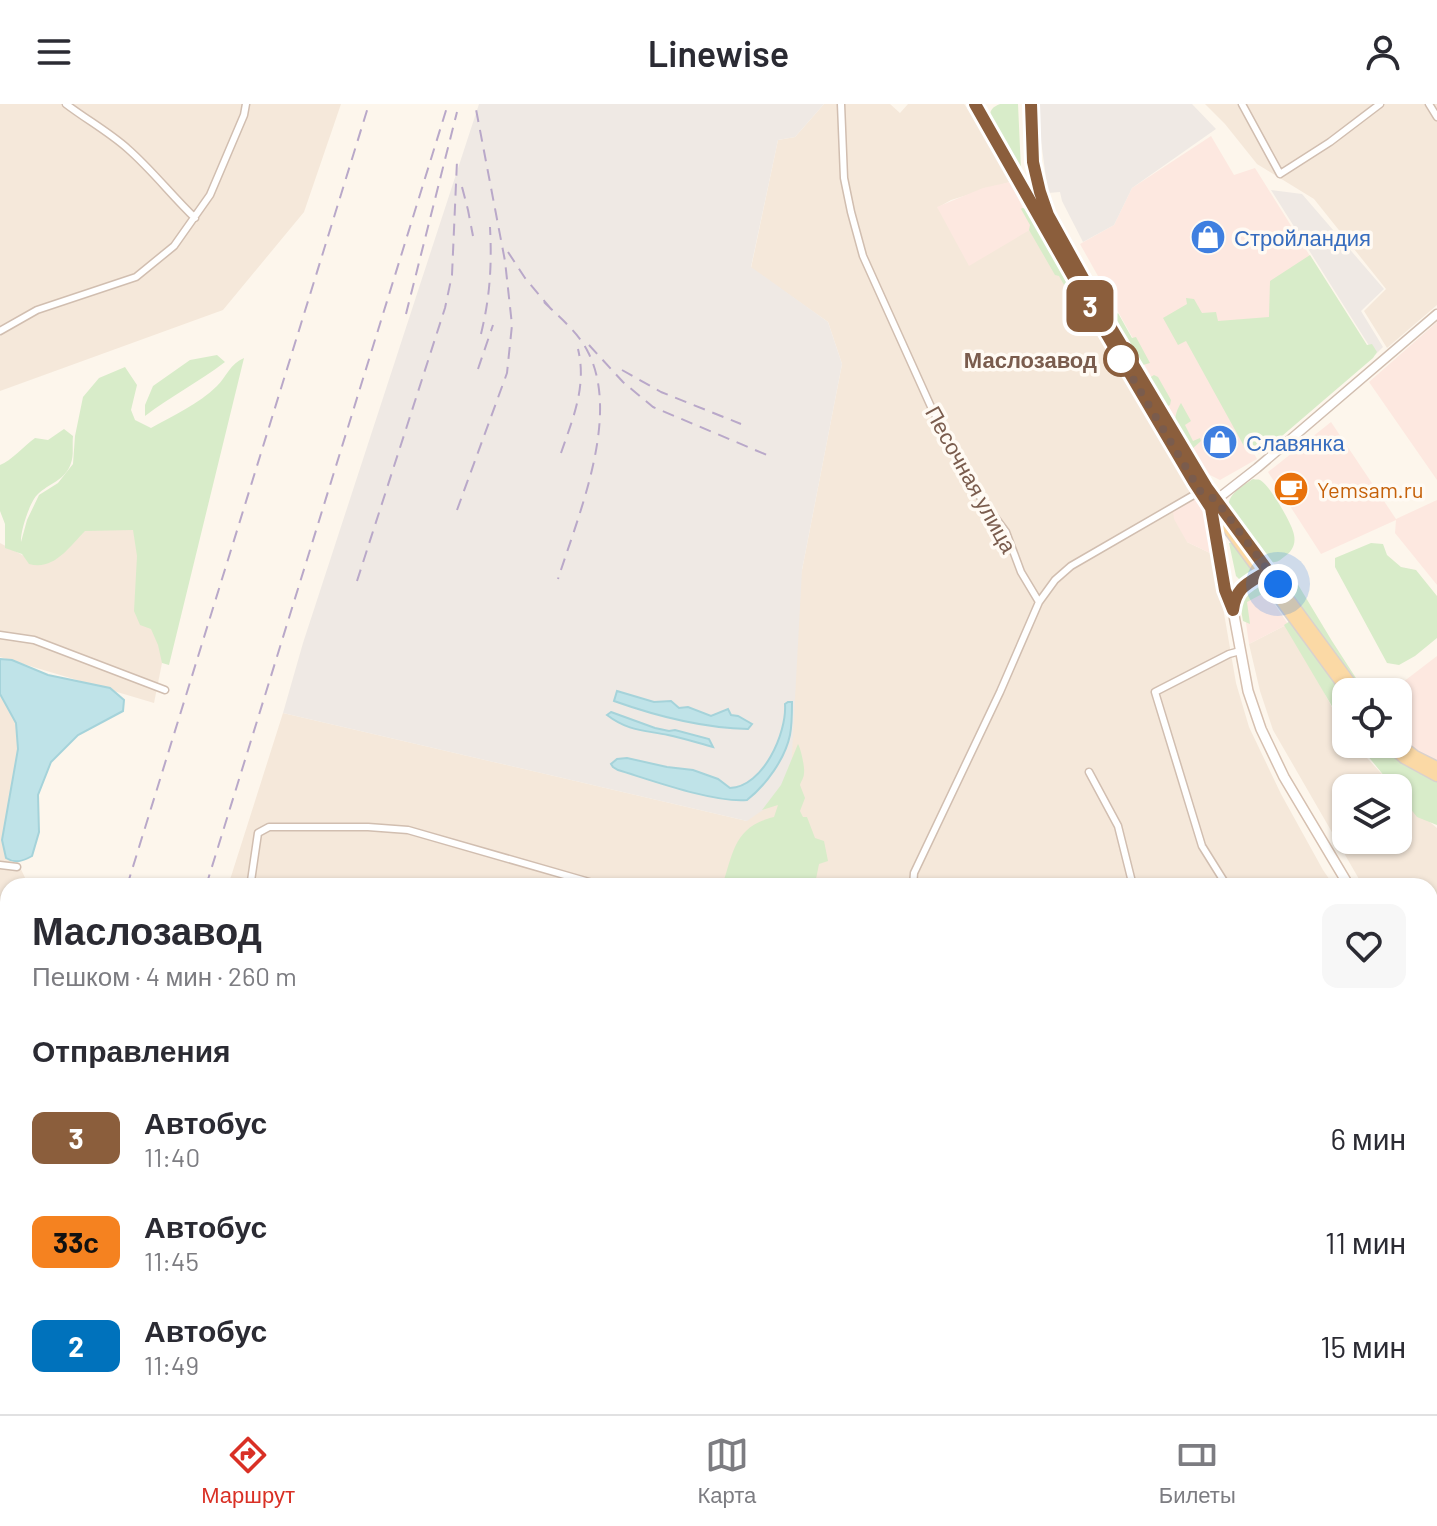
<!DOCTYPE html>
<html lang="ru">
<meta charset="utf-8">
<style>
:root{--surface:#fff;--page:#f7f7f7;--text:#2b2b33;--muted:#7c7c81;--line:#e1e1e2;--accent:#d93025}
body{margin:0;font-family:Barlow,sans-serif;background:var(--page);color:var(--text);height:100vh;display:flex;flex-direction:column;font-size:30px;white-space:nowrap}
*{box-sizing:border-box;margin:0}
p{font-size:26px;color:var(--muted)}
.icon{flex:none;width:44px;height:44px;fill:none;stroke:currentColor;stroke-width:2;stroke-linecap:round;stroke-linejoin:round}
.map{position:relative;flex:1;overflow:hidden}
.sheet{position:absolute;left:0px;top:774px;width:1438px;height:536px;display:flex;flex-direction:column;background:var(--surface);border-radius:24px 24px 0 0;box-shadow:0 2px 6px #0004}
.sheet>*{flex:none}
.badge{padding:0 16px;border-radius:12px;font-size:28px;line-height:52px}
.controls{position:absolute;left:1332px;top:574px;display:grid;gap:16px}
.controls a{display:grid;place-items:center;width:80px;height:80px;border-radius:16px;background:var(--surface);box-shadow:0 2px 6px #0004;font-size:40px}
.you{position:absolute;width:40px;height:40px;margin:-20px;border:6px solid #fff;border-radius:50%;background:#1a73e8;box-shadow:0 0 0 12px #1a73e833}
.map>.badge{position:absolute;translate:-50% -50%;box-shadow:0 0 0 4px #fff}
h2{padding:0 32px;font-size:30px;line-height:72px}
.round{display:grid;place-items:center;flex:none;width:84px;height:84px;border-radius:16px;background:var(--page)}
.headline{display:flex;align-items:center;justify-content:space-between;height:136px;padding:0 32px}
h1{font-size:38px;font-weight:600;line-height:60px}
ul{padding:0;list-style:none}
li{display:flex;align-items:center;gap:24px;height:104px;padding:0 32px}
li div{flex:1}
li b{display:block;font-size:30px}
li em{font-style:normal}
li .badge{min-width:88px;font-weight:700;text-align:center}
header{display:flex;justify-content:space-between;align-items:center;height:104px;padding:0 32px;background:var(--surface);font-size:36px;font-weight:600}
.tabs{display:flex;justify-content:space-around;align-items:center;height:112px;border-top:2px solid var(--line);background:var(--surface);font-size:22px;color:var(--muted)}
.tabs a{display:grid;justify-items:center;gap:4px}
.tabs .current{color:var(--accent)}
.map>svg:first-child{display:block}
</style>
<header><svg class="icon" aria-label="menu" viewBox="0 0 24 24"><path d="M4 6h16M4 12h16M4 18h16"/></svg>Linewise<svg class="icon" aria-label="person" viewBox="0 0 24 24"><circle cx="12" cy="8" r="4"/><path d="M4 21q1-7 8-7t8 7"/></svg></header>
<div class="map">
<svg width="1437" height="1310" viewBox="0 0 1437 1310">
<rect width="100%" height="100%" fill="#fdf6ec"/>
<!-- residential -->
<path fill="#f5e8da" d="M0 0H341L304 108 223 206 0 287Z
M824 0H890L900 9 908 0H964L984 25 1010 78 951 96 937 104 1033 124 1195 392 1187 438 1214 451 1236 579 1249 623 1281 690 1323 766 1334 782H228L283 609 747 717 802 466 842 260 828 218 751 164 778 36 795 33Z
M1205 0H1437V201L1387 244 1364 207 1386 185 1314 95 1257 60 1225 20Z
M90 416 134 421 169 524 154 599 0 553V439L39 460Z
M1288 520 1346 630V640H1354L1395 684H1346V736H1398V687L1419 709 1437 724V901L1430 890V782H1363L1273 626 1260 587 1249 540Z
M0 587 26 628 6 734 29 782H8V816L0 825Z
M1430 925 1437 938V1310H1137L1133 1302H1430Z
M648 1302H941L944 1310H649Z"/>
<!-- commercial -->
<path fill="#fde8e0" d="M1211 32 1234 71 1255 64 1325 176 1271 213 1187 230 1257 355 1220 376 1208 370 1134 243 1135 238 1080 140 1114 121 1132 84Z
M1010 78 1033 124 969 162 937 103 983 84Z
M1437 218V376L1369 278Z
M1331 318 1396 415 1437 396V481L1395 429 1396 416 1321 450 1268 368Z
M1195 392 1208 416 1214 451 1187 438 1174 415 1173 407Z
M1267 489 1288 520 1249 540 1243 498 1249 493Z
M1437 552V658L1407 641 1398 630V588H1390Z"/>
<!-- industrial -->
<path fill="#efe9e4" d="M479 0H824L795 33 778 36 751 163 828 218 842 260 802 466 790 687 747 717 283 609 303 539Z
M1040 0H1192L1216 25 1132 84 1114 121 1083 138 1062 97 1060 88 1048 89 1039 22Z
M1271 86 1302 90 1384 185 1361 207 1383 243 1375 251Z
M943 1302H1133L1136 1310H945Z"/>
<!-- green -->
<path fill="#d8ecc9" d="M1000 0H1018L1021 66 1019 67 990 13C990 5 993 3 1000 0Z
M1022 104 1029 105 1073 180 1071 186 1068 188 1059 172 1055 171 1029 126 1030 121 1021 105Z
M1310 151 1367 241 1372 240 1377 248 1373 254 1268 344C1260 351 1252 353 1245 344L1186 237 1178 241 1163 214 1187 200 1186 194 1194 195 1202 209 1216 208 1218 217 1269 213 1270 177Z
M1118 209 1132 234 1136 233 1150 259 1143 261 1138 259 1113 216V213Z
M217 251 225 258C199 278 171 292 145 312V301L153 282 190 256Z
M244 254 169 561 162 559 158 541 151 525 140 521 134 507 137 452 133 426 85 427C69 443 54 467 29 460L22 450 5 444V420L0 407V361C11 357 24 342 35 334L48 336 64 325 73 332C72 340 74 351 71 359 66 376 48 380 38 390 30 397 20 428 21 438L27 416 39 391 58 379 73 360 75 332 83 293 99 274 125 263 137 281 131 306 135 316 151 324C172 312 199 300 217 282 227 272 230 260 244 254Z
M1154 271 1158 273 1171 296 1170 301 1166 303 1163 301 1149 277V274Z
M1181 299 1191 317 1185 321 1193 337 1200 334 1201 337 1192 345C1180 329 1168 320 1181 299Z
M1253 375C1256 376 1258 375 1260 376 1269 380 1293 421 1294 431 1296 440 1292 448 1284 453 1278 458 1275 459 1267 458L1229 408C1225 391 1241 383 1253 375Z
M1229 439H1232L1251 464 1252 470 1245 476H1240L1236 472Z
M1371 439 1383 440 1387 451 1401 463 1416 466 1437 492V534L1415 552 1399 561 1387 559 1335 463V454Z
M1287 466 1291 469 1332 537 1365 588H1362L1284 482 1282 471Z
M1257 481 1267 485 1270 491 1262 490 1247 498 1250 520 1243 517C1240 499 1235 487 1257 481Z
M1290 517 1346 594V626L1284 521Z
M798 640C801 645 805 664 804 669 804 674 801 677 800 681L805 694 800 707 803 713H807L815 734 824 737 828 757 819 760 815 780 822 782H792L795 774 791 782H722C734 747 734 723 774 713L778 701 762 706 781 681Z
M1358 640H1382L1403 660 1437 678V721L1417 713 1398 689V684H1394Z
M8 836V930L0 942V837Z
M83 1302H426L421 1310H81Z
M436 1302H634L630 1310H433Z"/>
<!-- water -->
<path fill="#bfe3e8" stroke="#a5d3da" stroke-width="2" d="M0 555 12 556 48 571 110 584 124 596 123 607 78 631 51 658 38 691 39 728 32 752C23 757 15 760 6 754L2 736 18 645 16 619 0 590Z
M617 587 654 598 671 597 679 604 688 603 711 612 728 605 731 611 738 612 752 620 748 625C703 624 656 612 614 597Z
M788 598H792C792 609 792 621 790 631 785 655 766 681 747 696 714 699 651 676 618 666L613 663 611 660 617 655 627 654 667 663 693 666 718 675 730 684C763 683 787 629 785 600Z
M611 608 655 624 669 627 675 626 709 635 713 643C698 639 683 634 668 631 643 626 628 627 607 611Z"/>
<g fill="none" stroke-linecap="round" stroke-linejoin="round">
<defs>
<path id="minor" d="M66 0C87 16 109 28 128 45 152 66 172 92 195 114
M841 0 844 74 851 108 863 152 932 305 980 393 1006 428 1021 468 1039 498 1000 588 914 769 913 782
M1242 0 1280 70 1330 38 1380 0
M1429 0 1437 13
M0 227 37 206 136 173 174 142 210 91 244 11 246 0
M1039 498 1055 476 1071 462 1192 392 1200 387 1203 389
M0 531 34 536 165 586
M1089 668 1118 722 1133 782
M0 761 17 763
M251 777 258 729 269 723H368L408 726 603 782
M1227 782 1202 742 1155 588 1229 550 1240 547
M1430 973 1437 968
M1430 1068 1437 1064
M1430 1159 1437 1155
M1430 1253 1437 1249
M1430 1273 1437 1285
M870 1302 872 1310
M1325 1310 1340 1302"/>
<path id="tertiary" d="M1216 396 1257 364 1437 210"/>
<path id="secondary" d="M1213 400 1211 404 1225 486 1233 506 1248 587 1261 625 1284 673 1349 782
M1233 503C1236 483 1252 477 1268 467
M1430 915 1437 927"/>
<path id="primary" d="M975 0 1089 200 1194 378 1348 588
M1031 0 1033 58 1040 88 1048 111 1104 212 1207 384 1357 588
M1398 639 1415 652 1437 663
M1388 640 1404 654 1437 672"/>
</defs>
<!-- minor casing -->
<use href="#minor" stroke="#d1beb0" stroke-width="9"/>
<!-- tertiary casing -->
<use href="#tertiary" stroke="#d1beb0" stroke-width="11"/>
<!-- secondary casing -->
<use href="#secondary" stroke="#d6c0b0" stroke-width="12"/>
<!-- primary casing -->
<use href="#primary" stroke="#dad1cd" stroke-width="13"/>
<!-- minor -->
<use href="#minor" stroke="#fff" stroke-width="6"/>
<!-- tertiary -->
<use href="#tertiary" stroke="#fff" stroke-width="8"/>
<!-- secondary -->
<use href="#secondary" stroke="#fff" stroke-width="9"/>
<!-- primary -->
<use href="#primary" stroke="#fbd9a5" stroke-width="10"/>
<!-- rail -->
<path stroke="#b9a8c9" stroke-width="2" stroke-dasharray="12 8" stroke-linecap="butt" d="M462 83 468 106 473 132
M508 148 525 174 551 205
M544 198C559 213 579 229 588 248 621 312 578 412 558 475
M406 210 457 8
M481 230C490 193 492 161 490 123
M589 241 623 278 653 303 767 351
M478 265 493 221
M622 266 661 288 741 320
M561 349C573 314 587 282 578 245
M457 406 507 269 512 221 505 157 475 0
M357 477 445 204 452 171 457 57
M127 782 369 0
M206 782 448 0
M37 1310 39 1302
M60 1310 63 1302"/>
</g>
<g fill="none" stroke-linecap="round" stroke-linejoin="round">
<defs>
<path id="line" d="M975 0 1082 188 1194 378 1211 404 1225 486 1233 506C1236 482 1249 479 1268 467L1207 384 1104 212 1048 111 1040 88 1033 58 1031 0"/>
</defs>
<!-- line casing -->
<use href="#line" stroke="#fff" stroke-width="18"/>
<!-- line -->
<use href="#line" stroke="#8b5e3c" stroke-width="12"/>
<!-- walk -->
<path stroke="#7a5c4d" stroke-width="8" stroke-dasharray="0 14.4" d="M1121 255 1120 253 1200 387 1216 396 1278 480"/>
</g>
<!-- icons -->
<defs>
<symbol id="shop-disc" viewBox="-11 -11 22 22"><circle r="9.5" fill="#3f7fe0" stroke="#fffaf3"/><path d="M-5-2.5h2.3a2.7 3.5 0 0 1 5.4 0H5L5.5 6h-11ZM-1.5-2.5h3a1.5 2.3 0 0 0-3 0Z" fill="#fff"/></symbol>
<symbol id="cafe-disc" viewBox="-11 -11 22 22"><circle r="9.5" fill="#e8710a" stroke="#fffaf3"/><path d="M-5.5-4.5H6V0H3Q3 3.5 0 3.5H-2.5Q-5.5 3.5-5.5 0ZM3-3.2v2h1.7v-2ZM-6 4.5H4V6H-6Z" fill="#fff"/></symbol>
</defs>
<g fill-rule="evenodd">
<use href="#shop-disc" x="1188" y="113" width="40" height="40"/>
<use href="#shop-disc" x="1200" y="318" width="40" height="40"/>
<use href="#cafe-disc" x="1271" y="365" width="40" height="40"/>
</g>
<!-- markers -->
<circle fill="#fff" stroke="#8b5e3c" stroke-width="4" cx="1121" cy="255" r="16"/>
<g text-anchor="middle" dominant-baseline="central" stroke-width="7" stroke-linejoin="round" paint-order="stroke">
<!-- shop labels -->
<g font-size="22" fill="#366cbe" stroke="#fffaf3" text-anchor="start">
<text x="1234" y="133">Стройландия</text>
<text x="1246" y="338">Славянка</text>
</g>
<!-- stop labels -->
<g font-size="22" font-weight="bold" fill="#7a5c4d" stroke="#fffaf3" text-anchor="end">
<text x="1097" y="255">Маслозавод</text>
</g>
<!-- street labels -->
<g font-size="22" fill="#7a5c4d" stroke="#fffaf3">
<text transform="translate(972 375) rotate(61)">Песочная улица</text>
</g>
<!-- food labels -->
<g font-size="22" fill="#c56008" stroke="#fffaf3" text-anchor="start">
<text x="1317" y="385">Yemsam.ru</text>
</g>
</g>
</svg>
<div class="controls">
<a><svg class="icon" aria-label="locate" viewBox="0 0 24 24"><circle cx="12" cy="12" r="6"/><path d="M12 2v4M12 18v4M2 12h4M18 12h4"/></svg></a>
<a><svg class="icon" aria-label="layers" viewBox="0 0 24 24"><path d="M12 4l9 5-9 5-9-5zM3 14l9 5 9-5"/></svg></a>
</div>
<div class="you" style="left:1278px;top:480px"></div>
<b class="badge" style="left:1090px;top:202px;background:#8b5e3c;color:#fff">3</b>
<section class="sheet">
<div class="headline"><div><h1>Маслозавод</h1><p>Пешком · 4 мин · 260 m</p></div><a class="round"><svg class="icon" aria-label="heart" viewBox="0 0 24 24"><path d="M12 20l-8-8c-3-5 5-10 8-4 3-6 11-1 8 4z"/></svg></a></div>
<h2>Отправления</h2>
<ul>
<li><span class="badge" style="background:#8b5e3c;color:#fff">3</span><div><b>Автобус</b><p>11:40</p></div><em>6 мин</em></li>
<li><span class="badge" style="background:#f58220;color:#111">33с</span><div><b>Автобус</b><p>11:45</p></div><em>11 мин</em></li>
<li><span class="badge" style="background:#0072bc;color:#fff">2</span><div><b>Автобус</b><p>11:49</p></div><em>15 мин</em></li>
</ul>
</section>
</div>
<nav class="tabs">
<a class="current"><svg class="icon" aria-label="directions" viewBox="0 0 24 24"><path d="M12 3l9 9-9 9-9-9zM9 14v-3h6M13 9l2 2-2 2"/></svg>Маршрут</a>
<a><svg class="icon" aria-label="map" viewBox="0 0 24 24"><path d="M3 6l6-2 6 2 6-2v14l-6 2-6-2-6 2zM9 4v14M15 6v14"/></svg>Карта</a>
<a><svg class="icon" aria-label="tickets" viewBox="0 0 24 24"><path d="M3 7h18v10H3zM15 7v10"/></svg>Билеты</a>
</nav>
